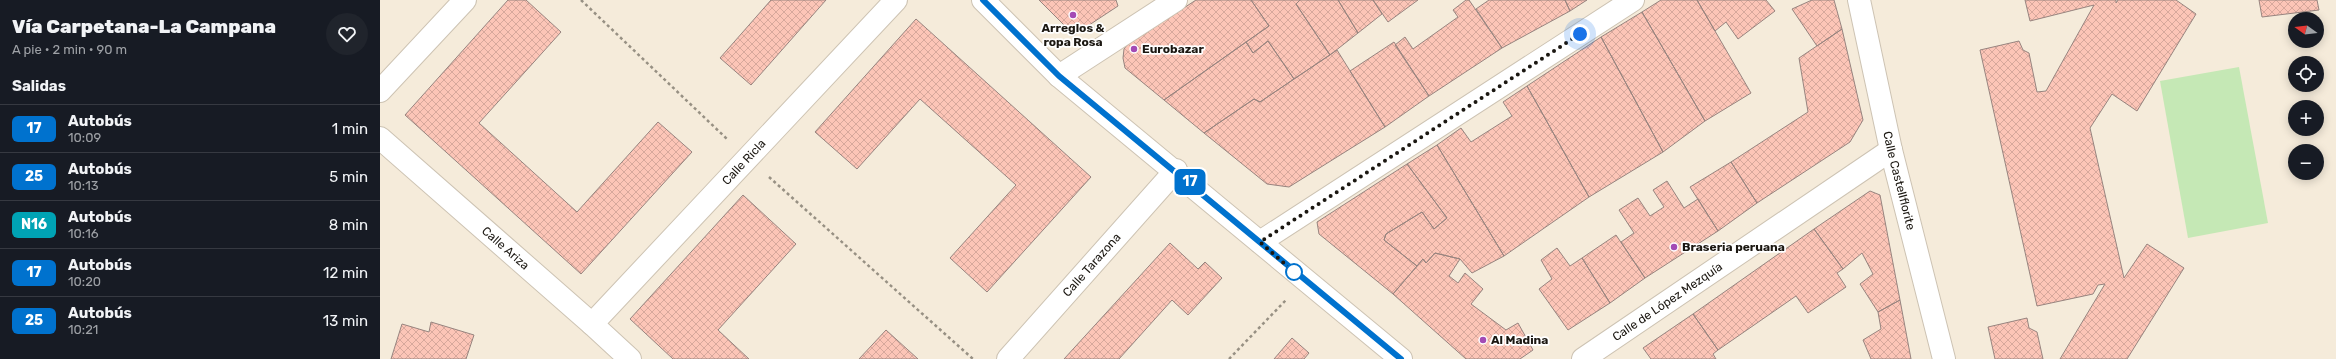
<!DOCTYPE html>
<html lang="es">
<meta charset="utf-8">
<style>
:root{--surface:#171b24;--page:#20242c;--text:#f1f3f6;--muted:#9ea1a6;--line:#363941}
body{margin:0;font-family:Rubik,sans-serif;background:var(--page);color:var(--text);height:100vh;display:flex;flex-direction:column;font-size:15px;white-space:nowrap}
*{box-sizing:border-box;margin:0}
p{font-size:13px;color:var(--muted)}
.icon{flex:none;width:22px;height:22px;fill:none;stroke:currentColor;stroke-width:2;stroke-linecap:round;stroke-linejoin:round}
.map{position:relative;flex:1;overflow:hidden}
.details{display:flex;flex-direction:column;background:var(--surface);width:380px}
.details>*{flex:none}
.badge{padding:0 8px;border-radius:6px;font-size:14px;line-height:26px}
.needle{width:26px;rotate:285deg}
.fabs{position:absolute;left:1908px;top:12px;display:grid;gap:8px}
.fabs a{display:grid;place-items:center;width:36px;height:36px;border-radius:50%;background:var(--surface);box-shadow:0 2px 10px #0003;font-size:20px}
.you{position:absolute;width:20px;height:20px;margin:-10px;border:3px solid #fff;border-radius:50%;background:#1a73e8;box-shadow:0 0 0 6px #1a73e833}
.map>.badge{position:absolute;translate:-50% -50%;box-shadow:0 0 0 2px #fff}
h2{padding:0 12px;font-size:15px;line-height:36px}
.round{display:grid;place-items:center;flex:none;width:42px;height:42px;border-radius:21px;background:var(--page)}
.summary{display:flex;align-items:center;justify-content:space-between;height:68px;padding:0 12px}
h1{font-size:19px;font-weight:800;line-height:30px}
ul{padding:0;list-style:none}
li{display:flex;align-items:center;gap:12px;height:48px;padding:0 12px;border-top:1px solid var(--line)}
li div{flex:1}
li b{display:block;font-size:15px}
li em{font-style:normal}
li .badge{min-width:44px;font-weight:700;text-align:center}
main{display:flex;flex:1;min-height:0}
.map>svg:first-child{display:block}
</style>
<main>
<section class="details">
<div class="summary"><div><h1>Vía Carpetana-La Campana</h1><p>A pie · 2 min · 90 m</p></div><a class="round"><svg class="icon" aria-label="heart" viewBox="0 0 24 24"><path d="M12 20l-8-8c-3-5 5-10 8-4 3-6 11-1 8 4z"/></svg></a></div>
<h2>Salidas</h2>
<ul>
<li><span class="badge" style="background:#0072ce;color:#fff">17</span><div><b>Autobús</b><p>10:09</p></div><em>1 min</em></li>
<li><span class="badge" style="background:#0072ce;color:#fff">25</span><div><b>Autobús</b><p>10:13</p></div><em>5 min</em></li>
<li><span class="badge" style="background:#00a3b4;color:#fff">N16</span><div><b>Autobús</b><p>10:16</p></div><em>8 min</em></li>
<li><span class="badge" style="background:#0072ce;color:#fff">17</span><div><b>Autobús</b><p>10:20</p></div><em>12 min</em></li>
<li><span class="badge" style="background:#0072ce;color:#fff">25</span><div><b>Autobús</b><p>10:21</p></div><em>13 min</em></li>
</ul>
</section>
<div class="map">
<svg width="1956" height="359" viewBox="0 0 1956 359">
<defs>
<pattern id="building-cross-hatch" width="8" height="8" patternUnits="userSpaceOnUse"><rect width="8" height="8" fill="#fcc5b7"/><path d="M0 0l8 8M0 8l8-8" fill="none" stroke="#d7a89c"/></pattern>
</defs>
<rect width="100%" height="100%" fill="#f5ebda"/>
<!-- garden -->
<path fill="#c5e8b5" d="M1859 67 1888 223 1808 238 1780 81Z"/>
<!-- building -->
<path fill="url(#building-cross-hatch)" stroke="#97847f" d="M128 0H146L181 32 99 123 197 212 278 122 312 152 201 274 25 115Z
M391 0H446L371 85 340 58Z
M659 0H736L738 6 694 35Z
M816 0H871L889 26 784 100 745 68 743 58 744 49 747 45Z
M871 0H920L916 4 950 55 914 79 888 41 873 53 866 42 889 26Z
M920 0H958L978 33 950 55 916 4Z
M958 0H993L1002 14 978 33Z
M993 0H1038L1008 22Z
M1086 0H1089L1122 48 1049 96 1015 45 1025 37 1033 49 1078 17 1073 10Z
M1109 0H1185L1190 11 1122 48 1096 9Z
M1185 0H1207L1190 11Z
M1281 0H1317L1371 93 1325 121 1262 12Z
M1317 0H1386L1395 11 1358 39 1346 22 1335 31Z
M1432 0H1454L1462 29 1437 46 1412 9Z
M1645 0H1736V3L1738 0H1796L1816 14 1757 111 1732 94 1710 128 1744 278 1767 244 1804 268 1747 359H1680L1725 284 1718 285 1713 294 1657 306 1600 50 1639 41 1643 50 1649 53 1657 92 1666 91 1714 5 1650 21Z
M1879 0H1937L1939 10 1882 17Z
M1262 12 1325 121 1283 152 1221 37Z
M536 19 711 177 607 292 570 258 636 185 540 99 477 169 435 132Z
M1462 29 1483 120 1470 142 1377 203 1351 162 1428 112 1419 58Z
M1221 37 1283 152 1209 197 1147 86Z
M888 41 914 79 880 102 874 99 824 133 784 100 866 42 873 53Z
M1014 42 1049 96 1005 127 970 71Z
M957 50 1005 127 909 187 887 184 824 133 874 99 880 102Z
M1147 86 1209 197 1124 256 1057 145 1081 128 1091 142 1132 116 1123 102Z
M1057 145 1124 256 1092 273 1080 259 1055 253 1046 263 1043 259 1037 266 1004 240 1006 234 1042 212 1054 229 1067 218 1027 164Z
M1351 162 1377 203 1338 231 1310 187Z
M1027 164 1067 218 1054 229 1042 212 1006 234 1004 240 1037 266 1013 294 939 234 937 222Z
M1287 181 1304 208 1318 199 1338 231 1265 278 1241 242 1254 233 1239 210 1258 198 1270 216 1284 207 1273 190Z
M1490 191 1500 195 1520 300 1498 312 1480 284 1493 274 1482 253 1463 269 1434 229Z
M363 195 416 244 338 330 369 359H293L250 319Z
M1434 229 1463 269 1457 273 1466 287 1428 313 1416 296 1338 350 1313 314Z
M1236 235 1265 278 1230 303 1202 258Z
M790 243 818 269 825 262 842 278 808 315 792 300 739 359H684Z
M1177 248 1190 266 1202 258 1230 303 1188 330 1159 289 1172 279 1161 260Z
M1055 253 1080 259 1069 276 1078 283 1085 273 1103 289 1091 304 1126 330 1138 323 1153 350 1140 359H1086L1013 294 1043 259 1046 263Z
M1520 300 1531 359H1491L1483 340 1501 329 1498 312Z
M1313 314 1338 350 1333 354 1336 359H1271L1263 348Z
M1647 318 1649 328 1657 332 1663 359H1615L1608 327Z
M51 322 94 335 86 359H11L22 324 49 332Z
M506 330 538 359H479Z
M912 338 929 353 924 359H894Z"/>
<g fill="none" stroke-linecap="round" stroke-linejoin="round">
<defs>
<g id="street">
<path id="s1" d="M1479 0 1511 150 1564 359"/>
<path d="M679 76 796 0"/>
<path d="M0 91 85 0"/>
<path id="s2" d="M0 138 212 324 250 359"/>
<path d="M880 242 1253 0"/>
<path id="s3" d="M212 324 516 0"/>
<path id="s4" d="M628 359 796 170"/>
<path id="s5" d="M1203 359 1511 150"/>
</g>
<path id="secondary" d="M603 0 679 76 1021 359"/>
</defs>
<!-- street casing -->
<use href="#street" stroke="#cdc3b3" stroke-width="24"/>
<!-- secondary casing -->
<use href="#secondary" stroke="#cdc3b3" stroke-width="24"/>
<!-- path -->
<path stroke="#979083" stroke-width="2.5" stroke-dasharray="3 3" stroke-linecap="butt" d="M201 0 347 139
M389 177 593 359
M849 359 906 300"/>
<!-- street -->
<use href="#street" stroke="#fff" stroke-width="22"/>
<!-- secondary -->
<use href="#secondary" stroke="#fff" stroke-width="22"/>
</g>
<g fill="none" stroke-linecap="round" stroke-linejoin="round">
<defs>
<path id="line" d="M603 0 679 76 1021 359"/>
</defs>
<!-- line casing -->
<use href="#line" stroke="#fff" stroke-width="9"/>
<!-- line -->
<use href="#line" stroke="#0072ce" stroke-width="6"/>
<!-- walk -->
<path stroke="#1b1711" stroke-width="4" stroke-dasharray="0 7.2" d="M914 272 880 242 1200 34"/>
</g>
<!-- markers -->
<g fill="#a34ab5" stroke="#fff" stroke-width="1.5">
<circle cx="693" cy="15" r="4"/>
<circle cx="754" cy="49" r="4"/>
<circle cx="1294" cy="247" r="4"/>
<circle cx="1103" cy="340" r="4"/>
</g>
<circle fill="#fff" stroke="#0072ce" stroke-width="2" cx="914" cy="272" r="8"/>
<g text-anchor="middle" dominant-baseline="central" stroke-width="3.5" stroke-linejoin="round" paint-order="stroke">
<!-- poi labels -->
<g font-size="12" font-weight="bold" fill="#1b1711" stroke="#fff" text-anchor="start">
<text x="693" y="28" text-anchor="middle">Arreglos &amp;<tspan x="693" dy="14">ropa Rosa</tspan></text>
<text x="762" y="49">Eurobazar</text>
<text x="1302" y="247">Braseria peruana</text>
<text x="1111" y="340">Al Madina</text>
</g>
<!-- street labels -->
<g font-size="12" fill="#1b1711" stroke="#fff">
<text stroke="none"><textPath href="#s3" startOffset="222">Calle Ricla</textPath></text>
<text stroke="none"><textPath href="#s1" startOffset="185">Calle Castellflorite</textPath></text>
<text stroke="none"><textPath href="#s2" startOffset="167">Calle Ariza</textPath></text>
<text stroke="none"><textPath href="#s4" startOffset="126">Calle Tarazona</textPath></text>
<text stroke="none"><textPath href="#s5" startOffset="102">Calle de López Mezquía</textPath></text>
</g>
</g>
</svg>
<div class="fabs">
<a><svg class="needle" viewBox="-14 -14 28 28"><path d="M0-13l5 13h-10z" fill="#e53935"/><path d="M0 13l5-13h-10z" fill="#9ea1a6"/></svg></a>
<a><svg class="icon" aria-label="locate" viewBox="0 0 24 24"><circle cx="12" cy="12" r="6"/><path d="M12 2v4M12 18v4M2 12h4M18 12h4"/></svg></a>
<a>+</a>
<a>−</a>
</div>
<div class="you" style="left:1200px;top:34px"></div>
<b class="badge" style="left:810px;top:182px;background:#0072ce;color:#fff">17</b>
</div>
</main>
